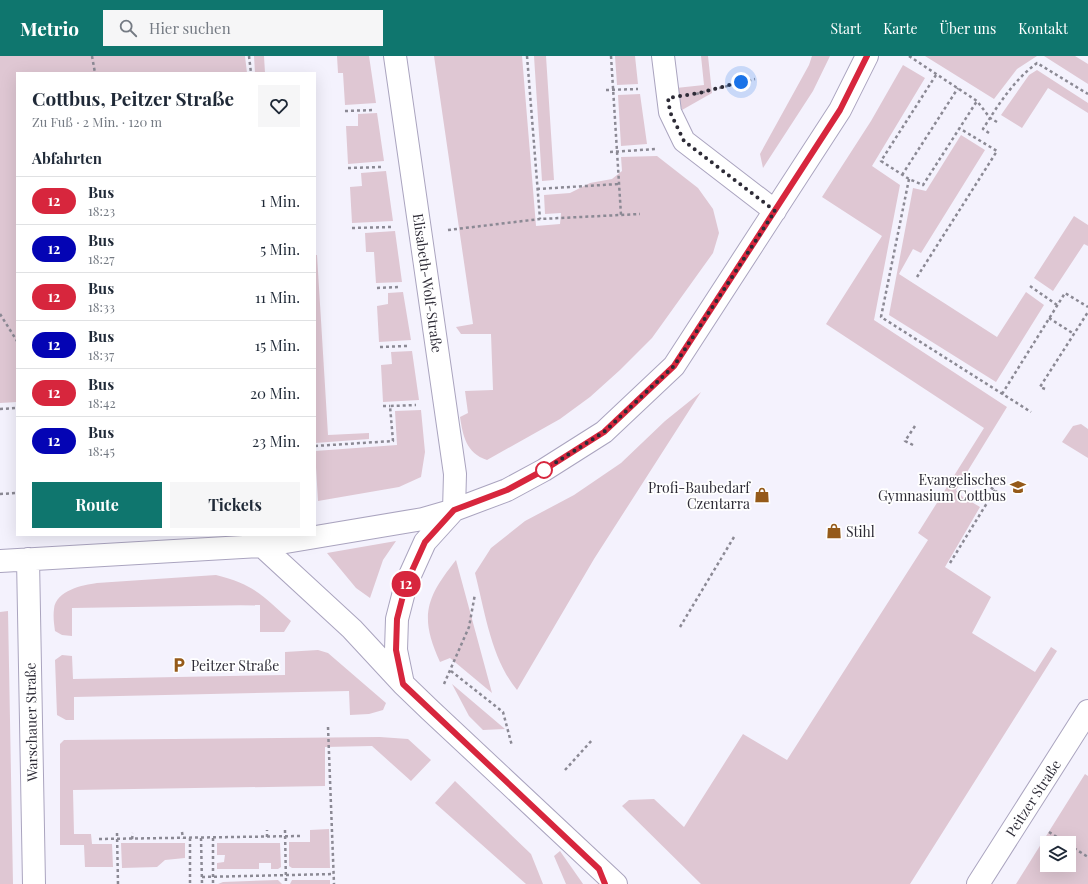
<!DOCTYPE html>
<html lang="de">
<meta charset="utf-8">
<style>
:root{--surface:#fff;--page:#f6f6f7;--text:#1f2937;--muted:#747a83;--line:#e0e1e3;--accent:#0f766e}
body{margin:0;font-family:"Playfair Display",serif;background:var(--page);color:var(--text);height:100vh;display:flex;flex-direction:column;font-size:15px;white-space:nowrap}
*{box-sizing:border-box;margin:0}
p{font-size:13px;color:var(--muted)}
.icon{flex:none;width:22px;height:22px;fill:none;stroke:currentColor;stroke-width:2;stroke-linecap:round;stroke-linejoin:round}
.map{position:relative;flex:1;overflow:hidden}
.panel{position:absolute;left:16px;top:16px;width:300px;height:464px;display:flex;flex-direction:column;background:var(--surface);border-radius:0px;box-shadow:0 4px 16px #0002}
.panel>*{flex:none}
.badge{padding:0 8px;border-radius:13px;font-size:14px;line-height:26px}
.controls{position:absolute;left:1040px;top:780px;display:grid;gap:8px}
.controls a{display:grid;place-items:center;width:36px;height:36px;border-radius:0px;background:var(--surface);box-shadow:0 4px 16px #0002;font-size:20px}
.you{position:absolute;width:20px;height:20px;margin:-10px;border:3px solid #fff;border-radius:50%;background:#1a73e8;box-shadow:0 0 0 6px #1a73e833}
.map>.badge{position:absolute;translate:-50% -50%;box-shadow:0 0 0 2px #fff}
h2{padding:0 16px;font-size:15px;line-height:36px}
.round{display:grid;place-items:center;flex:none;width:42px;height:42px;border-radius:0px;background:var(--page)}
.overview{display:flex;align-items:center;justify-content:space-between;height:68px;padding:0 16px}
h1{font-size:19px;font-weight:700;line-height:30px}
.cta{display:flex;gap:8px;margin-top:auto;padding:8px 16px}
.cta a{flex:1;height:46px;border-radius:0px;background:var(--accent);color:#fff;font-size:16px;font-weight:700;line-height:46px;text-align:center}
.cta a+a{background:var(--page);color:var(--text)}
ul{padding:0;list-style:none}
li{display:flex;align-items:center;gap:12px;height:48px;padding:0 16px;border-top:1px solid var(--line)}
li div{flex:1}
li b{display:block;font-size:15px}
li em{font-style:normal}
li .badge{min-width:44px;font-weight:700;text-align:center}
header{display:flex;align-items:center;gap:24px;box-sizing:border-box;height:56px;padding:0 20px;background:var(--accent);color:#fff}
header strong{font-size:19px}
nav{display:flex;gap:22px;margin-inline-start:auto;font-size:14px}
.search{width:280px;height:36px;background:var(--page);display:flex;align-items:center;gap:10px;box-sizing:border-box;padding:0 14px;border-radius:0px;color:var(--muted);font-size:15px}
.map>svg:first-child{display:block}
</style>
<header>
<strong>Metrio</strong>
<div class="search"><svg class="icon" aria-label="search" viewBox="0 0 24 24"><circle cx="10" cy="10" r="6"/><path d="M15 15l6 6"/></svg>Hier suchen</div>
<nav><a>Start</a><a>Karte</a><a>Über uns</a><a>Kontakt</a></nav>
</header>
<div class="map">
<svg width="1088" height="828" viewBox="0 0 1088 828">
<rect width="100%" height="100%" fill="#f4f2fd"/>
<!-- green -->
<path fill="#dfc7d3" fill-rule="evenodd" d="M0 0H245L247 17H17V346L0 347Z
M254 0H264L265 17H255Z
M337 0H369L376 47 345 49 343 17H338Z
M434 0H522L536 170 560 168 561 157 545 158 544 139 570 137 590 127 612 123 622 115 621 101 657 100 698 132 713 153 719 177 713 197 652 282 620 314 590 341 560 363 487 404C466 397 463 380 460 361L468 357 465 335 493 334 491 278H461L456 271 473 268Z
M534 0H546L554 124 542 125Z
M615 0H635L638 28 617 29Z
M701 0H708L712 37 682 54 676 32 704 29Z
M812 0H830L813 35 763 112 760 98 809 9Z
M925 0H1037L1017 13 994 43Z
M1044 0H1075L1088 8V28Z
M903 9 925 22 872 110 900 129 874 264 1007 351 956 434 963 441 980 451 945 511 991 541 972 577 1035 616 1051 591 1057 595 910 828H701L622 750 629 744 654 743 684 771 743 678 787 704 928 484 918 477 984 372 826 268 882 180 822 141 871 65Z
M1037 14 1088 47V57L1048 32 1022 72 1001 59 1029 19Z
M640 38 647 88 621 90 618 39Z
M377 57 384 105 348 108 346 70H358V58Z
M961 79 985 94 921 197 913 193 899 218 997 281 1026 236 1044 249 996 326 889 259 913 132 926 135Z
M386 115 393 165 352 167 350 131 362 130 361 117Z
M1074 160 1088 169V190L1084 188 1053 235 1034 222Z
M395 175 402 226 376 227 374 196H366L365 177Z
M315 199H317L328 379 369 377V383L315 387Z
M403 236 411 284 379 286 377 250 388 248V237Z
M412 295 419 344 383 346 381 309 392 308 391 296Z
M701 336 594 503 517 634C491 602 485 556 475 517L491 492 525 465 574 439 621 407 665 365Z
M421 354 425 396 421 421 399 431 318 445 315 395 397 389 395 355Z
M1081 368 1088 373V402L1062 386 1073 370Z
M396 485 383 504 370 542 356 532 327 497Z
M456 504 492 637 450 602 440 606C419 560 426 542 456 504Z
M216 519C254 528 264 541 291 565L284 576H260V549L72 552V580L62 579 55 575C54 568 53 560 54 553 56 534 83 529 97 527Z
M8 555 13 828H0V556Z
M318 594 328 597 386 647 383 654 369 658 350 659 349 635 74 641V664H66L57 659 55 604 62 599 72 600 73 623 285 619V596Z
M452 628 505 673 483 674 469 660Z
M380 681 408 683 431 704 411 725 372 690 325 691V730L73 734 74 778H91L92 788H112L113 811H85L84 789H60V688L64 684Z
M1085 718 1088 720V828H1016ZM1047 787H1069V809H1047Z
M455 725 531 798 543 828H526L435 747Z
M329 773 330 812H292L289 810V786H310V774Z
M121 787H185V802L165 804 157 811 122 812Z
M217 787H280L281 811 278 813H271V807H259V813H217V807L224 806 225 799H217Z
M560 795 581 825 583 828H566L554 800Z
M278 824 282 828H218L223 826Z
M292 824H330V828H290Z"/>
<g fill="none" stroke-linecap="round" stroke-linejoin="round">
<defs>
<path id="minor" d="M395 0 455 418 454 454 425 486 406 528 397 563 396 594 403 628
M663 0 670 56 684 85 775 155
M262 490 352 573 403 628 430 654 616 828
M28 503 34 828
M0 505 262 490 423 463 454 454 507 434 544 414 604 376 674 310 840 54 867 0
M978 828 1088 655"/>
</defs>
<!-- minor casing -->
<use href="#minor" stroke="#aaa4bf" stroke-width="24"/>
<!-- path -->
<path stroke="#8b8994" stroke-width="2.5" stroke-dasharray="3 3" stroke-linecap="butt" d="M92 0 95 17
M249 0 251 17
M527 0 540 163
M611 0 621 159
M909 0 977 45 990 62 997 66
M936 19 881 105 909 123 923 129 977 45
M606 34 638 33
M696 38 755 23
M345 55 374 54
M989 77 983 73C998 49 1014 24 1037 7L1088 38
M610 96 656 93
M348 112 382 111
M902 119 958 32
M909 123 881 261 1031 356
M537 133 619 128
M352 172 392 171
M448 174 540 163 640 158
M917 221 997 95 959 72
M1030 230 1057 249
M377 232 400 231
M0 258 17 285
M1049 262 1074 278
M380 291 407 290
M1045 333 1040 331 1088 256
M1002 338 1065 237 1088 251
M383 350H390
M0 353 17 352
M913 389 905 385 915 370
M315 390 393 385 390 350 416 349
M986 428 997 436
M0 438 17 437
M950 507 995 434
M680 571 734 481
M451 615 503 656 512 690
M444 628 469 571 475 538
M328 671 334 828
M565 714 593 683
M285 774 286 828
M182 776 183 782
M1049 776 1066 787
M117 777 118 828
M267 781V774
M190 782V828
M201 782 202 828
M213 782V828
M99 783 301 780
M132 783 133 777
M1069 789 1088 801
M202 821 334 818"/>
<!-- minor -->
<use href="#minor" stroke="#fff" stroke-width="22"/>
</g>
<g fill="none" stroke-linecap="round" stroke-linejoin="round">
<defs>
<path id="line" d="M605 828 599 813 403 628 396 594 397 563 406 528 425 486 454 454 507 434 544 414 604 376 674 310 840 54 867 0"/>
</defs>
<!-- line casing -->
<use href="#line" stroke="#fff" stroke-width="9"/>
<!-- line -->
<use href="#line" stroke="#d7263d" stroke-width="6"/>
<!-- walk -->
<path stroke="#2d2b36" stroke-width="4" stroke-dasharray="0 7.2" d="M544 414 604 376 674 310 775 155 684 85 670 56 668 42 699 37 741 26"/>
</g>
<!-- icons -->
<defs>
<symbol id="school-bare" viewBox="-9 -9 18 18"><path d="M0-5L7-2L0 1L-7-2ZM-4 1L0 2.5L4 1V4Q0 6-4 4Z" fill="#955a19" stroke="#fff" stroke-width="2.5" paint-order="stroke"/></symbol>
<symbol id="shop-bare" viewBox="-9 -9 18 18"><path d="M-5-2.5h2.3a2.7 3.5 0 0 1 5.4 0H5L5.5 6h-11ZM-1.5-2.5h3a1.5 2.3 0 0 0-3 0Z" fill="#955a19" stroke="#fff" stroke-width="2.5" paint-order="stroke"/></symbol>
<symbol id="parking-bare" viewBox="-9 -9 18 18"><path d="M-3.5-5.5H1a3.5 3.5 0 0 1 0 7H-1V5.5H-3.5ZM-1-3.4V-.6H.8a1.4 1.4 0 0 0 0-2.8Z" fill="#955a19" stroke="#fff" stroke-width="2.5" paint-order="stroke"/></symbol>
</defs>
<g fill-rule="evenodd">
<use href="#school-bare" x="1007" y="420" width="22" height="22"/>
<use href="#shop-bare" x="751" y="428" width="22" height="22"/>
<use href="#shop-bare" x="823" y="464" width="22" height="22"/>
<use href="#parking-bare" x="168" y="598" width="22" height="22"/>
</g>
<!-- markers -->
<circle fill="#fff" stroke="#d7263d" stroke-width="2" cx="544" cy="414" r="8"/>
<g text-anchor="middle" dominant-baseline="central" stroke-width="3.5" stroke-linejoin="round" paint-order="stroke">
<!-- street labels -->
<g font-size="14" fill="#2d2b36" stroke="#fff">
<text transform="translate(428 227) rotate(82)">Elisabeth-Wolf-Straße</text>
<text transform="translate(31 666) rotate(-91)">Warschauer Straße</text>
<text transform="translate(1033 742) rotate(-57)">Peitzer Straße</text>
</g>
<!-- poi labels -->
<g font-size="14" fill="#2d2b36" stroke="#fff" text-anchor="end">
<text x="1006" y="423">Evangelisches<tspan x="1006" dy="16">Gymnasium Cottbus</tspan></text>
<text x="750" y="431">Profi-Baubedarf<tspan x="750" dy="16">Czentarra</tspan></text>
<text x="846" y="475" text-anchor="start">Stihl</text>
<text x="191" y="609" text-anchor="start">Peitzer Straße</text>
</g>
</g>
</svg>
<div class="controls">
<a><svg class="icon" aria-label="layers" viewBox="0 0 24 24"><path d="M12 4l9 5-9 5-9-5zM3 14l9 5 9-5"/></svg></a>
</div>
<div class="you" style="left:741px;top:26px"></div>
<b class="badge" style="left:406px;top:528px;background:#d7263d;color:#fff">12</b>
<section class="panel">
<div class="overview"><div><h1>Cottbus, Peitzer Straße</h1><p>Zu Fuß · 2 Min. · 120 m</p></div><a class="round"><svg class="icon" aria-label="heart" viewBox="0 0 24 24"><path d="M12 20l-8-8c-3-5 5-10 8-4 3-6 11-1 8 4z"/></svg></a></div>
<h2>Abfahrten</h2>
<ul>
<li><span class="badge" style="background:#d7263d;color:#fff">12</span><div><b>Bus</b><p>18:23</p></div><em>1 Min.</em></li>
<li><span class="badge" style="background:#0404b4;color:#fff">12</span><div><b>Bus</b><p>18:27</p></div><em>5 Min.</em></li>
<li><span class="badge" style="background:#d7263d;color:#fff">12</span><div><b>Bus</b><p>18:33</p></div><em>11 Min.</em></li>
<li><span class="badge" style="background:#0404b4;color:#fff">12</span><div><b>Bus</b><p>18:37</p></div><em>15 Min.</em></li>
<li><span class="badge" style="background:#d7263d;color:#fff">12</span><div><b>Bus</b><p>18:42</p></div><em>20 Min.</em></li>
<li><span class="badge" style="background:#0404b4;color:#fff">12</span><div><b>Bus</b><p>18:45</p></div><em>23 Min.</em></li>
</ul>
<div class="cta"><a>Route</a><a>Tickets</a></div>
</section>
</div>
